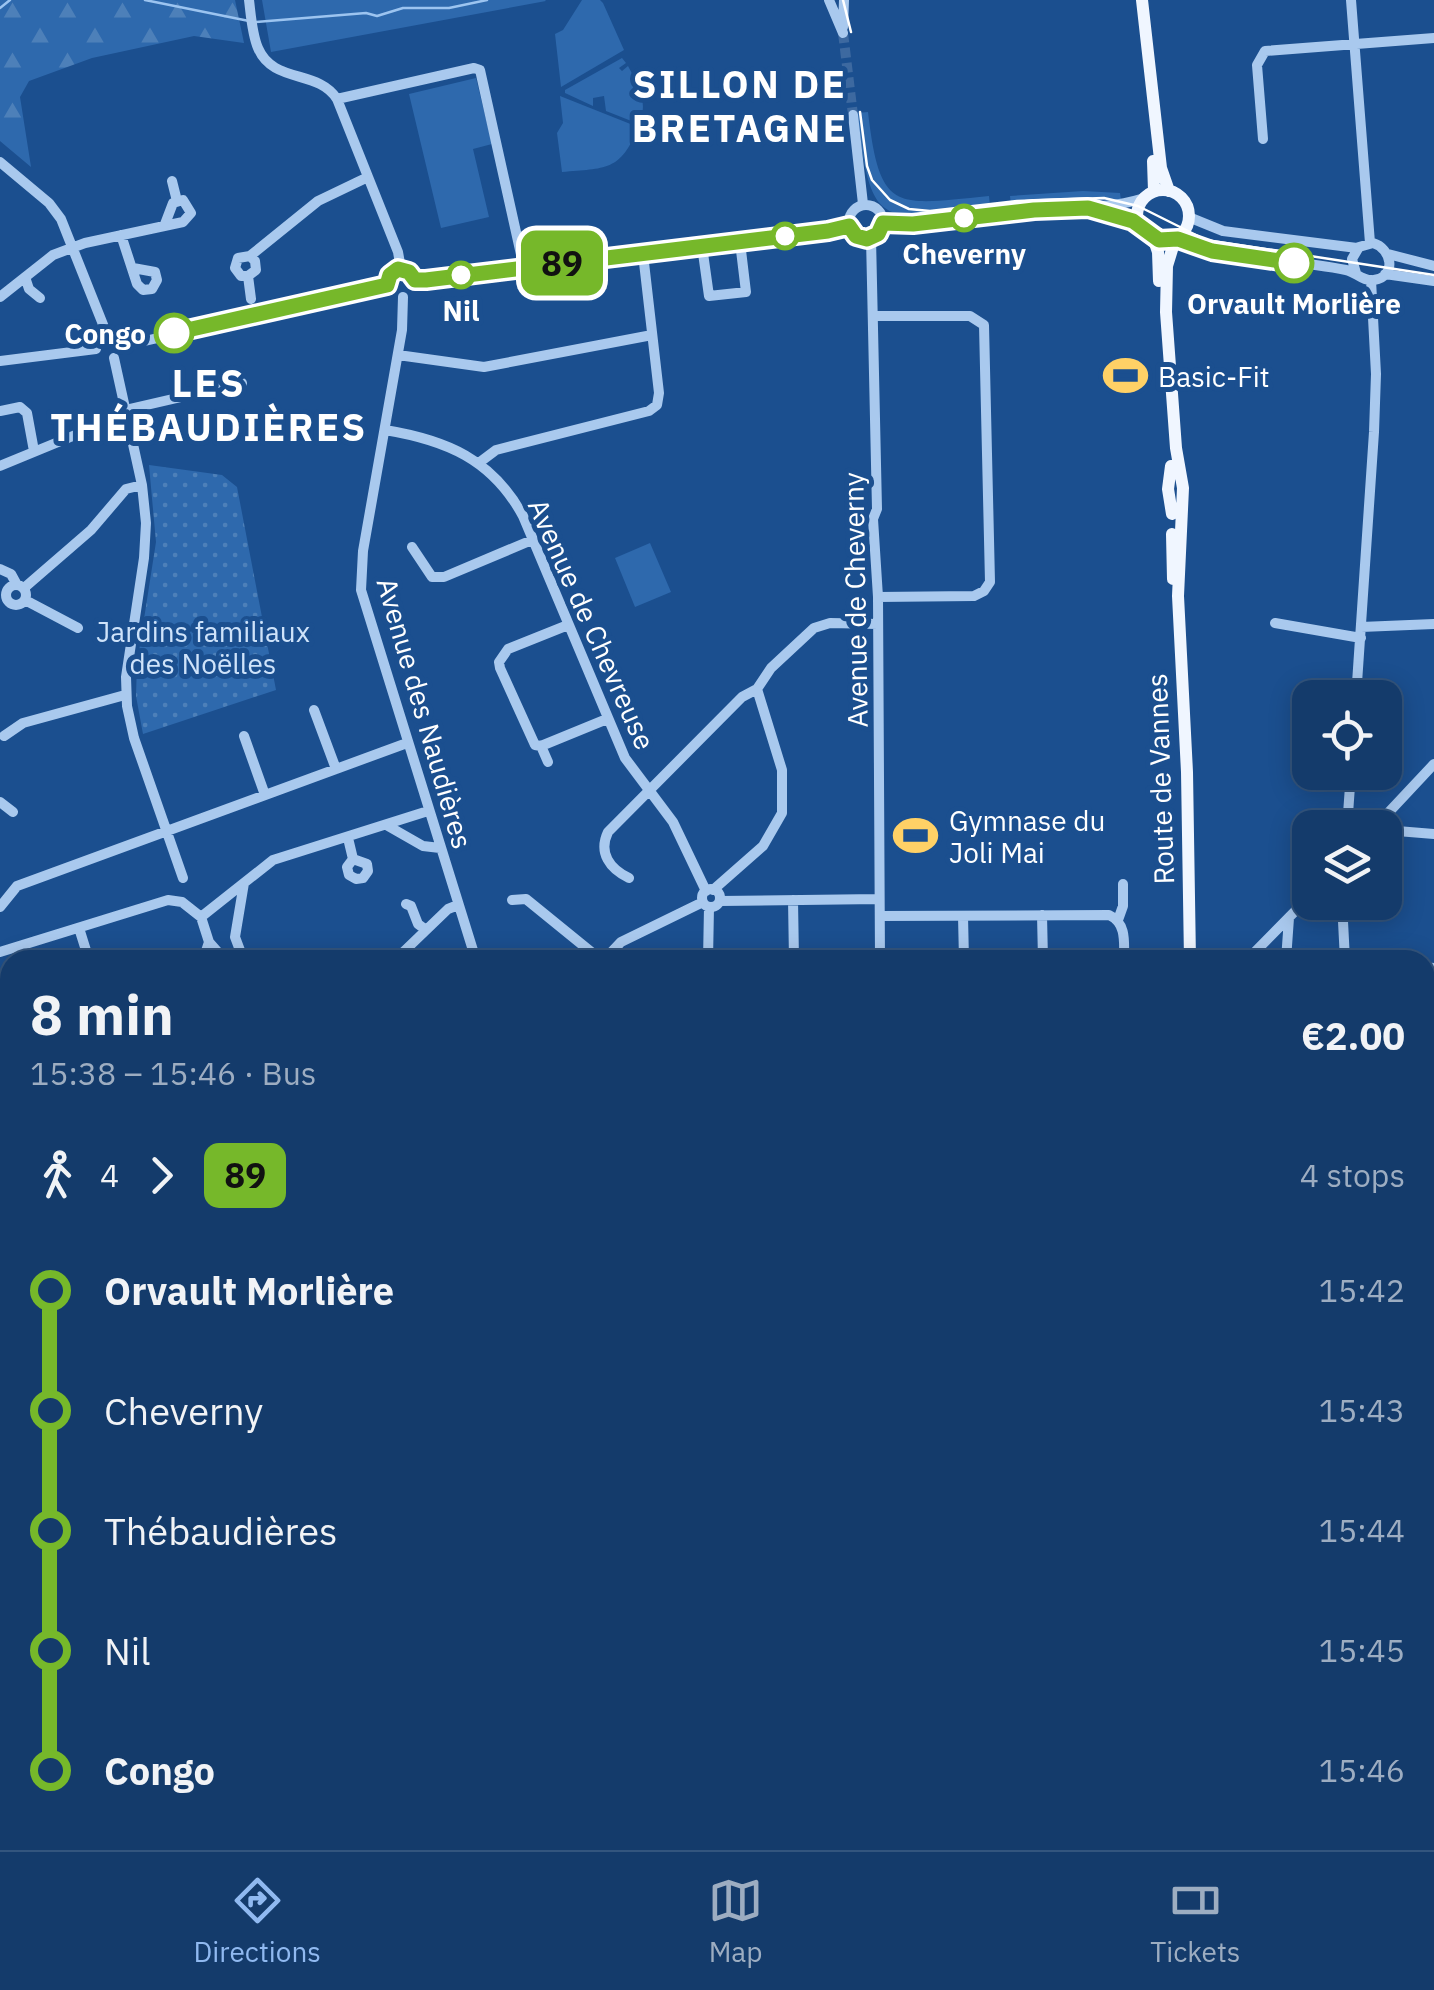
<!DOCTYPE html>
<meta charset="utf-8">
<style>
:root{--surface:#143b6b;--page:#214673;--text:#f1f3f6;--muted:#9dadc1;--line:#33557e;--accent:#90b9f0}
body{margin:0;font-family:"IBM Plex Sans",sans-serif;background:var(--page);color:var(--text);height:100vh;display:flex;flex-direction:column;font-size:38px;white-space:nowrap}
*{box-sizing:border-box;margin:0}
p{font-size:32px;color:var(--muted)}
.icon{flex:none;width:55px;height:55px;fill:none;stroke:currentColor;stroke-width:2;stroke-linecap:round;stroke-linejoin:round}
.map{position:relative;flex:1;overflow:hidden}
.panel{position:absolute;left:0px;top:950px;width:1435px;height:900px;display:flex;flex-direction:column;background:var(--surface);border-radius:30px 30px 0 0;box-shadow:0 5px 25px #0003,0 0 0 2px var(--line)}
.panel>*{flex:none}
.badge{padding:0 20px;border-radius:15px;font-size:35px;line-height:65px}
.tools{position:absolute;left:1292px;top:680px;display:grid;gap:20px}
.tools a{display:grid;place-items:center;width:110px;height:110px;border-radius:20px;background:var(--surface);box-shadow:0 5px 25px #0003,0 0 0 2px var(--line);font-size:50px}
.map>.badge{position:absolute;translate:-50% -50%;box-shadow:0 0 0 5px #fff}
.legs{display:flex;align-items:center;gap:15px;height:110px;padding:0 30px;font-size:32px}
.legs p{margin-inline-start:auto}
.head{display:flex;align-items:center;justify-content:space-between;height:170px;padding:0 30px}
h1{font-size:55px;font-weight:700;line-height:75px}
ul{padding:0 30px;list-style:none}
li{display:flex;align-items:center;gap:35px;height:120px;font-size:38px}
li i{display:grid;place-items:center;width:15px;height:100%;margin:0 12px;background:currentColor}
li i::after{content:'';width:25px;height:25px;margin:-12px;border:8px solid;border-radius:50%;background:var(--surface)}
li p{margin-inline-start:auto}
li:first-child i{background:linear-gradient(#0000 50%,currentColor 0)}
li:last-child i{background:linear-gradient(currentColor 50%,#0000 0)}
.tabs{display:flex;justify-content:space-around;align-items:center;height:140px;border-top:2px solid var(--line);background:var(--surface);font-size:28px;color:var(--muted)}
.tabs a{display:grid;justify-items:center;gap:5px}
.tabs .selected{color:var(--accent)}
.map>svg:first-child{display:block}
</style>
<div class="map">
<svg width="1434" height="1850" viewBox="0 0 1434 1850">
<defs>
<pattern id="forest-firs" width="22" height="20" patternUnits="userSpaceOnUse" patternTransform="scale(2.5)"><rect width="22" height="20" fill="#2e69ad"/><path d="M5 1l3.5 6h-7zM16 11l3.5 6h-7z" fill="#4d80b9"/></pattern>
<pattern id="garden-dots" width="8" height="8" patternUnits="userSpaceOnUse" patternTransform="scale(2.5)"><rect width="8" height="8" fill="#2e69ad"/><path d="M2 2h.1M6 6h.1" fill="none" stroke="#4d80b9" stroke-width="1.8" stroke-linecap="round"/></pattern>
</defs>
<rect width="100%" height="100%" fill="#1b4f8f"/>
<!-- green -->
<path fill="#2e69ad" d="M262 0H545L546 1 271 52Z
M582 0H600L603 3 624 50 561 87 555 34 563 30Z
M622 58 626 63 619 68 622 71 628 66C638 85 649 102 639 124L606 111 604 96 593 98V106L565 93V90Z
M476 78 492 144 473 149 489 217 441 228 409 94Z
M560 96 638 127C621 172 605 168 562 172L557 133 563 123Z
M868 112C880 214 895 205 989 196L990 207C879 222 871 230 857 113Z
M1083 191 1120 193 1121 200 1011 205 1010 196Z
M650 543 671 592 635 607 615 558Z
M0 1075 10 1077V1213L0 1202Z"/>
<!-- forest -->
<path fill="url(#forest-firs)" d="M0 0H235L244 43 194 36 92 58 29 81 20 97 31 167 0 141Z"/>
<!-- garden -->
<path fill="url(#garden-dots)" d="M149 465 222 475 237 487 276 690 143 734 136 696 137 664 156 542Z"/>
<g fill="none" stroke-linecap="round" stroke-linejoin="round">
<!-- stream -->
<path stroke="#9cc4f0" stroke-width="2.5" d="M145 0 249 21
M0 8 10 0
M256 22 366 13 377 16 403 8H449L487 0"/>
<!-- minor-tunnel -->
<path stroke="#3d69a0" stroke-width="10" stroke-dasharray="10 5" stroke-linecap="butt" d="M843 33 853 115"/>
<!-- minor -->
<path stroke="#a9c9ee" stroke-width="10" d="M249 0C251 16 252 34 258 48 273 84 318 69 337 99L398 252 401 269
M829 0 843 33
M1351 0 1370 243
M843 27 844 0
M337 99 474 68 480 70 524 268
M853 115 863 204
M1263 139 1257 65 1265 51 1434 38
M0 162 49 203 61 219 106 332
M172 181 177 201
M849 222a17 17 0 1 1 34 0a17 17 0 1 1-34 0Z
M1094 210 1141 226
M1191 218 1223 231 1357 248
M883 223C932 227 983 214 1032 210 1069 206 1105 210 1141 199
M121 235 137 284 143 290 152 289 157 280 155 272 133 268
M871 238 877 509 873 519 878 597 880 960
M1178 239C1191 243 1202 249 1215 252 1258 260 1303 261 1346 270 1356 272 1363 282 1374 280 1398 276 1391 248 1373 243L1359 247 1352 259 1356 273
M702 246 709 296 746 292 740 242
M1388 254 1434 266
M250 256 255 261 256 270 248 276H241L235 268 238 258 250 256 318 201 368 177
M1385 274 1434 281
M248 276 251 299
M25 277 29 289 40 298
M415 281 828 231 849 226
M387 285 390 275 398 269 409 271 415 281
M0 297 53 255 85 243 183 222 191 213 183 200 173 203 165 224
M403 297 402 330 363 551 361 590 476 960
M873 316H970L984 325 990 582 984 591 974 596 878 597
M123 346 387 285
M96 349 97 339 107 332 117 335 123 346
M398 355 484 367 652 335
M114 358 142 485 146 523 144 558 126 677 127 706 134 738 183 878
M0 361 96 349
M125 410 242 383
M0 411 20 407 27 413 34 451
M385 430C446 440 492 459 523 516L625 758 673 822 706 891
M480 462 496 450 649 411 657 405 659 393 643 254
M0 466 85 431 129 424
M412 547 432 577H444L532 540
M0 569 11 574 17 585
M6 595a10 10 0 1 1 20 0a10 10 0 1 1-20 0Z
M24 588 91 530 126 489 142 485
M25 600 78 628
M1275 623 1361 638
M568 625 508 649 499 662 500 668 535 745 541 746 607 719
M1361 627 1434 624
M1356 698 1374 432 1376 374 1371 280
M314 710 336 769
M4 736 23 723 125 695
M244 736 265 795
M541 746 548 762
M0 802 13 812
M1348 821 1369 828
M388 826 423 846 440 848
M1347 828 1351 772
M1374 828 1434 764
M1385 830 1434 834
M348 838 353 859 347 867 349 875 356 879 363 878 368 871 367 864 353 859
M629 878C610 869 598 853 608 832L742 697 757 689 771 668 814 628 830 623 878 624
M702 898a9 9 0 1 1 18 0a9 9 0 1 1-18 0Z
M713 890 763 846 782 813V770L757 689
M512 900 526 899 601 960
M793 900 794 960
M720 901 879 899
M1342 902 1345 960
M406 904 411 906 418 924 426 930
M0 907 17 886 407 743
M1042 915 1043 960
M880 916 1109 915C1127 923 1124 943 1124 960
M963 916 964 960
M201 917 209 942 225 960
M1118 920 1123 906V884
M79 928 89 960
M0 952 168 900 182 902 201 917 273 860 428 811
M241 953 235 937 244 883
M203 960 209 942
M395 960 448 909 458 905
M604 960 621 942 703 902
M708 960 709 907
M1247 960 1310 896
M1286 960 1289 918
M1425 967 1434 968
M1425 987 1434 993
M1425 1094 1434 1095
M0 1296 10 1294
M1425 1430 1433 1443 1425 1489
M1425 1587 1434 1582
M1425 1603 1434 1598
M1425 1735 1434 1734
M925 1840 934 1850
M1321 1840V1850
M1362 1840V1850
M359 1850 364 1840
M521 1850 528 1840
M730 1850 775 1840"/>
<!-- major -->
<path stroke="#f0f6ff" stroke-width="12" d="M1142 0 1161 168 1169 191
M1153 161 1154 191
M1137 216a26 26 0 1 1 52 0a26 26 0 1 1-52 0Z
M1153 237 1158 252 1159 281
M1175 240 1167 266 1166 312 1176 448 1183 488 1178 596 1187 772 1190 960
M1171 466 1168 489 1172 514
M1172 534 1173 579
M1194 1840V1850
M1212 1840V1850"/>
<!-- tram -->
<path stroke="#fff" stroke-width="2.5" d="M843 0 851 32
M860 112 867 166 872 180 890 200 909 209 930 211 1017 201 1104 198 1138 206 1206 240 1434 275
M1425 1592 1434 1587
M1204 1840 1205 1850"/>
</g>
<g fill="none" stroke-linecap="round" stroke-linejoin="round">
<defs>
<path id="line-1" d="M174 333 387 285 390 275 398 269 409 272 415 280H426L828 231 849 226 856 236 867 239 878 234 883 223 913 224 1034 210 1088 208 1133 221 1159 240 1178 239 1212 251 1294 263"/>
</defs>
<!-- line-1 casing -->
<use href="#line-1" stroke="#fff" stroke-width="22"/>
<!-- line-1 -->
<use href="#line-1" stroke="#76b82a" stroke-width="15"/>
</g>
<!-- icons -->
<defs>
<symbol id="stadium-bare" viewBox="-9 -9 18 18"><path d="M0-5a6.5 5 0 1 0 0 10a6.5 5 0 1 0 0-10ZM-3.5-1.8h7v3.6h-7Z" fill="#ffd166" stroke="#1b4f8f" stroke-width="2.5" paint-order="stroke"/></symbol>
</defs>
<g fill-rule="evenodd">
<use href="#stadium-bare" x="1094" y="344" width="63" height="63"/>
<use href="#stadium-bare" x="884" y="804" width="63" height="63"/>
</g>
<!-- markers -->
<g fill="#fff" stroke="#76b82a" stroke-width="5">
<circle cx="964" cy="218" r="12"/>
<circle cx="785" cy="236" r="12"/>
<circle cx="1294" cy="263" r="18"/>
<circle cx="461" cy="275" r="12"/>
<circle cx="174" cy="333" r="18"/>
</g>
<g text-anchor="middle" dominant-baseline="central" stroke-width="10" stroke-linejoin="round" paint-order="stroke">
<!-- stop labels -->
<g font-size="28" font-weight="bold" fill="#fff" stroke="#1b4f8f">
<text x="964" y="253">Cheverny</text>
<text x="1294" y="303">Orvault Morlière</text>
<text x="461" y="310">Nil</text>
<text x="146" y="333" text-anchor="end">Congo</text>
</g>
<!-- poi labels -->
<g font-size="28" fill="#fff" stroke="#1b4f8f" text-anchor="start">
<text x="1158" y="376">Basic-Fit</text>
<text x="949" y="820">Gymnase du<tspan x="949" dy="32">Joli Mai</tspan></text>
</g>
<!-- street labels -->
<g font-size="28" fill="#fff" stroke="#1b4f8f">
<text transform="translate(855 600) rotate(-91)">Avenue de Cheverny</text>
<text transform="translate(592 624) rotate(66)">Avenue de Chevreuse</text>
<text transform="translate(425 713) rotate(74)">Avenue des Naudières</text>
<text transform="translate(1160 779) rotate(-92)">Route de Vannes</text>
</g>
<!-- park labels -->
<g font-size="28" fill="#cfe3fa" stroke="#1b4f8f">
<text x="203" y="631">Jardins familiaux<tspan x="203" dy="32">des Noëlles</tspan></text>
</g>
<!-- district labels -->
<g font-size="38" font-weight="bold" letter-spacing="2.5" fill="#fff" stroke="#1b4f8f">
<text x="740" y="83">SILLON DE<tspan x="740" dy="44">BRETAGNE</tspan></text>
<text x="209" y="382">LES<tspan x="209" dy="44">THÉBAUDIÈRES</tspan></text>
</g>
</g>
</svg>
<div class="tools">
<a><svg class="icon" aria-label="locate" viewBox="0 0 24 24"><circle cx="12" cy="12" r="6"/><path d="M12 2v4M12 18v4M2 12h4M18 12h4"/></svg></a>
<a><svg class="icon" aria-label="layers" viewBox="0 0 24 24"><path d="M12 4l9 5-9 5-9-5zM3 14l9 5 9-5"/></svg></a>
</div>
<b class="badge" style="left:562px;top:263px;background:#76b82a;color:#111">89</b>
<section class="panel">
<div class="head"><div><h1>8 min</h1><p>15:38 – 15:46 · Bus</p></div><b>€2.00</b></div>
<div class="legs"><svg class="icon" aria-label="walk" viewBox="0 0 24 24"><circle cx="13" cy="4" r="2"/><path d="M13 8l-2 6 4 7M11 14l-3 7M7 12l3-4h3l4 4"/></svg>4<svg class="icon" aria-label="forward" viewBox="0 0 24 24"><path d="M9 5l7 7-7 7"/></svg><b class="badge" style="background:#76b82a;color:#111">89</b><p>4 stops</p></div>
<ul>
<li><i style="color:#76b82a"></i><b>Orvault Morlière</b><p>15:42</p></li>
<li><i style="color:#76b82a"></i><span>Cheverny</span><p>15:43</p></li>
<li><i style="color:#76b82a"></i><span>Thébaudières</span><p>15:44</p></li>
<li><i style="color:#76b82a"></i><span>Nil</span><p>15:45</p></li>
<li><i style="color:#76b82a"></i><b>Congo</b><p>15:46</p></li>
</ul>
</section>
</div>
<nav class="tabs">
<a class="selected"><svg class="icon" aria-label="directions" viewBox="0 0 24 24"><path d="M12 3l9 9-9 9-9-9zM9 14v-3h6M13 9l2 2-2 2"/></svg>Directions</a>
<a><svg class="icon" aria-label="map" viewBox="0 0 24 24"><path d="M3 6l6-2 6 2 6-2v14l-6 2-6-2-6 2zM9 4v14M15 6v14"/></svg>Map</a>
<a><svg class="icon" aria-label="tickets" viewBox="0 0 24 24"><path d="M3 7h18v10H3zM15 7v10"/></svg>Tickets</a>
</nav>
